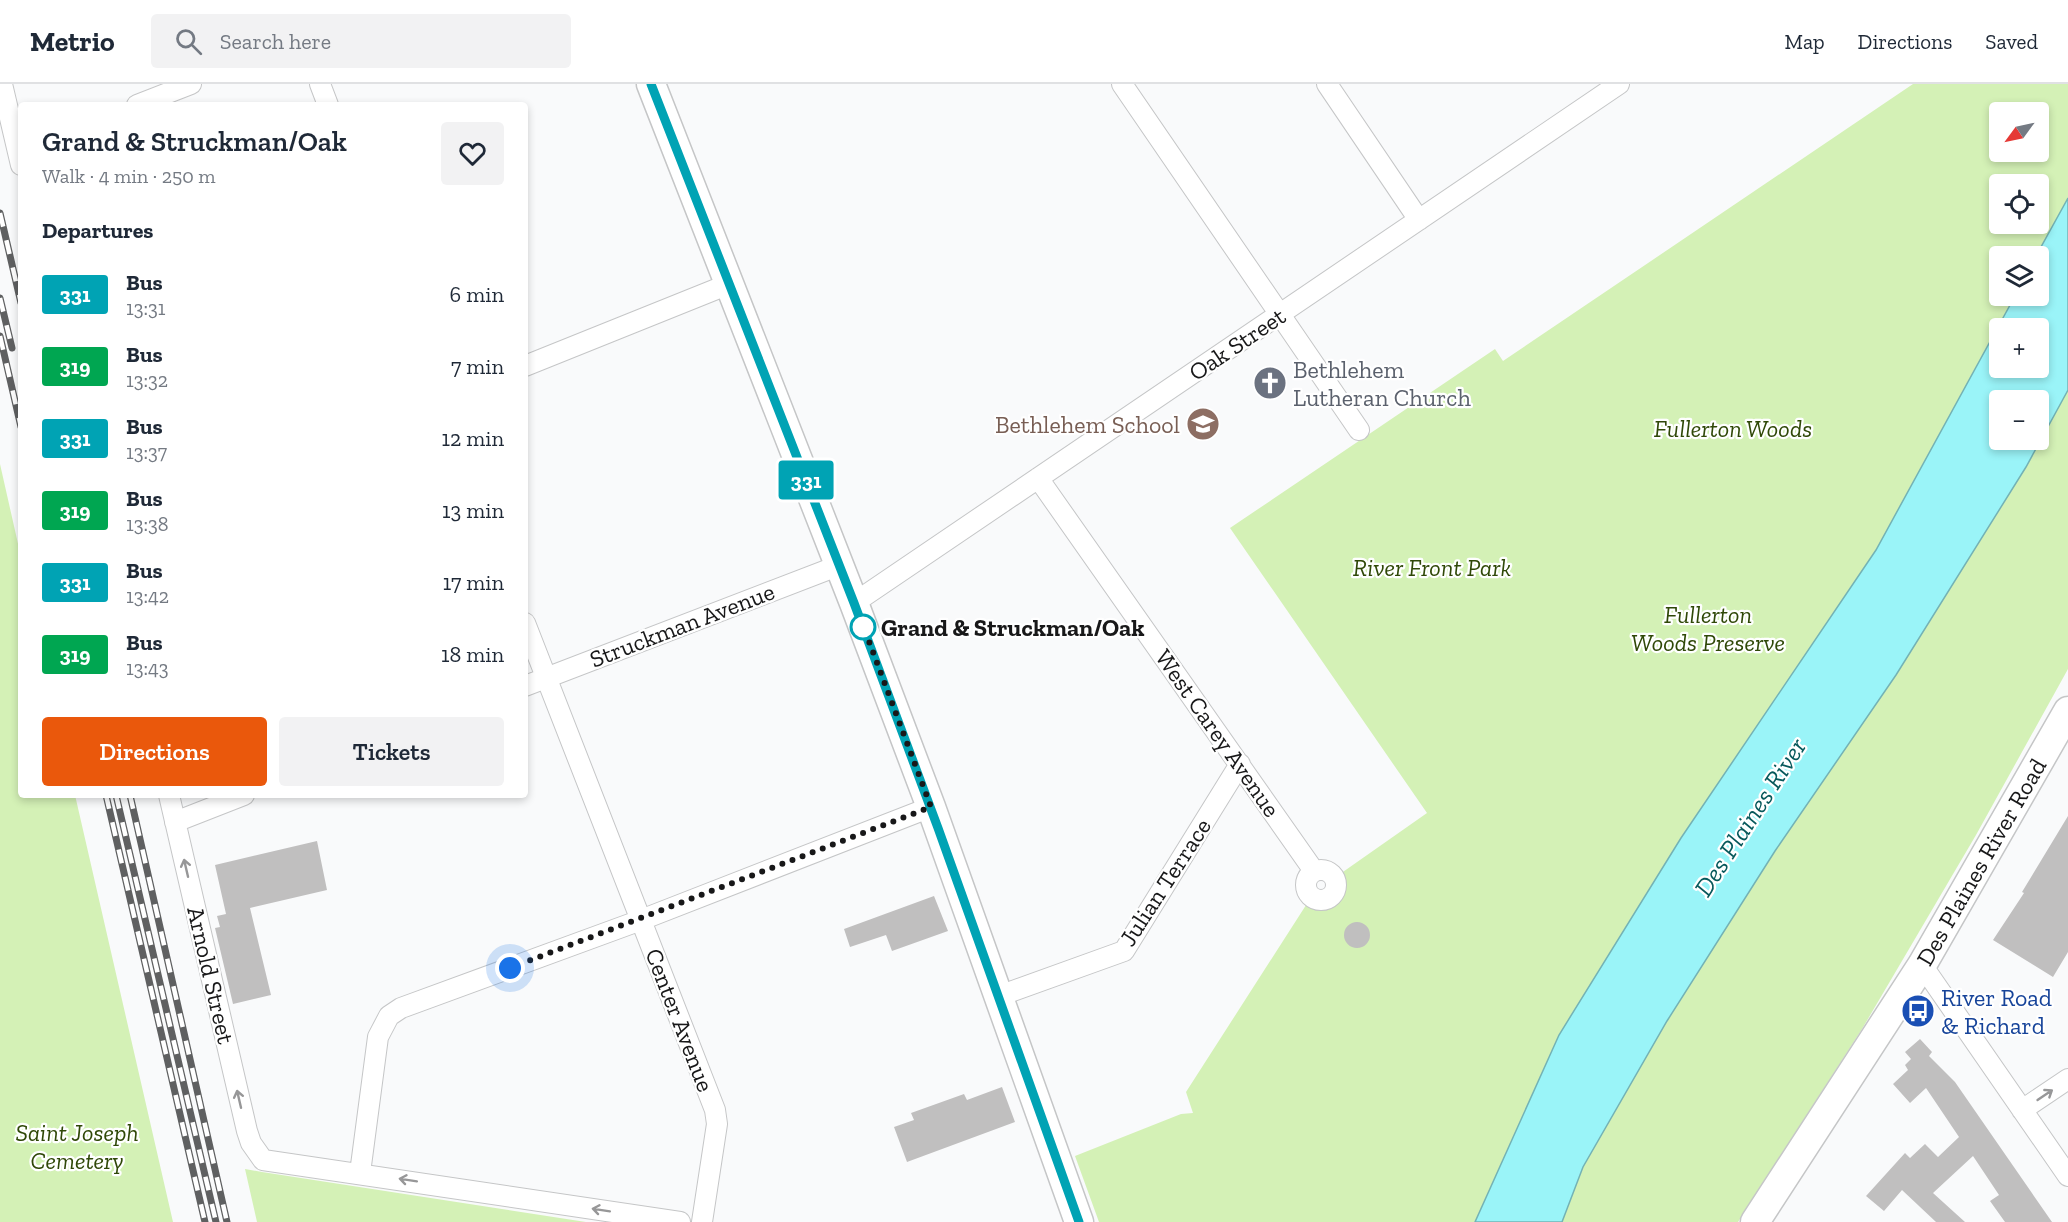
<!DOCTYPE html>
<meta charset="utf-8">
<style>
:root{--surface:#fff;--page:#f2f2f3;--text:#1f2937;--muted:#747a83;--line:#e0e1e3;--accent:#ea580c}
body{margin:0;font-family:"Zilla Slab",serif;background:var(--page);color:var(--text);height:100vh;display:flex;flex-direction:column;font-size:22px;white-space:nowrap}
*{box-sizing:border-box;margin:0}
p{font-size:20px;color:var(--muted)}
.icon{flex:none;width:33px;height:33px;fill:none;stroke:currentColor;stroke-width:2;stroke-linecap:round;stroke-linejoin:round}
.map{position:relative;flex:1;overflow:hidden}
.drawer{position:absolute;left:18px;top:18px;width:510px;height:696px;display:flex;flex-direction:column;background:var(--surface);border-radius:6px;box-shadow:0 3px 9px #0003}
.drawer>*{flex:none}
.badge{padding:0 12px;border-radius:4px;font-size:21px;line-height:39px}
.needle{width:39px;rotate:237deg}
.tools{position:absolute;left:1989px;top:18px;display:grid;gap:12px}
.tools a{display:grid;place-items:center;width:60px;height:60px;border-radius:6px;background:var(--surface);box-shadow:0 3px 9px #0003;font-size:30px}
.you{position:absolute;width:30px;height:30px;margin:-15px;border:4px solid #fff;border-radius:50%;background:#1a73e8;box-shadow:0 0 0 9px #1a73e833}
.map>.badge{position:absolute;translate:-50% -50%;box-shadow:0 0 0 3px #fff}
h2{padding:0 24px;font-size:22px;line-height:54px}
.round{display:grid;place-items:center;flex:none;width:63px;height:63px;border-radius:6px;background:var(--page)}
.summary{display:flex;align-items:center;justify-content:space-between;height:102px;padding:0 24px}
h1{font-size:28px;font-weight:600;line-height:45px}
.button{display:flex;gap:12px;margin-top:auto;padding:12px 24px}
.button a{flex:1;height:69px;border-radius:6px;background:var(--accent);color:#fff;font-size:24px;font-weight:600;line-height:69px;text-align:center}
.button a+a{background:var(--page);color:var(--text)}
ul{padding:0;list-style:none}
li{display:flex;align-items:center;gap:18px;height:72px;padding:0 24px}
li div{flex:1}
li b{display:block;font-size:22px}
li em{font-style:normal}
li .badge{min-width:66px;font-weight:700;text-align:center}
header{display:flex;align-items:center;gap:36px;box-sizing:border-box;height:84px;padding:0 30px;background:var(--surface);border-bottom:2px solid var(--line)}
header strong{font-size:28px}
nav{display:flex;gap:33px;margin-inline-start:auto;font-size:21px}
.search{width:420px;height:54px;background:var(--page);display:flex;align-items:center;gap:15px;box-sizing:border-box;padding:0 21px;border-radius:6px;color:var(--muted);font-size:22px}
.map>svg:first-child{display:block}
</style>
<header>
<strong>Metrio</strong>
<div class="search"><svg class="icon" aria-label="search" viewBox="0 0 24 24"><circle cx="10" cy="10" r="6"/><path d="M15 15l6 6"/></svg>Search here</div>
<nav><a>Map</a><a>Directions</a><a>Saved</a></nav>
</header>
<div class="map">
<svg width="2068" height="1138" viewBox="0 0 2068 1138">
<rect width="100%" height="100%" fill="#f9fafb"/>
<!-- green -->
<path fill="#d4f1b6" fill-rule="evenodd" d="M1913 0H2068V585L1976 751 1862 945 1738 1138H1099L1075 1072 1181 1030 1193 1029 1186 1008 1308 818 1319 824 1337 819 1344 804 1340 790 1427 729 1230 444 1495 265 1503 277ZM2000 28H2038V68H2000ZM2000 100H2038V140H2000ZM2000 172H2038V212H2000ZM2000 244H2038V284H2000ZM2000 316H2038V356H2000Z
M0 380 21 473V711H75L173 1138H0Z
M245 1085 262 1088 586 1138H257Z"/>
<!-- water -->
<path fill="#9af4f8" stroke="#73b2b5" stroke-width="1.5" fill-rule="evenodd" d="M2068 114V306L2026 383 1896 591 1775 767 1667 937 1583 1083 1562 1138H1475L1559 951 1681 754 1876 466 2015 212H2038V172H2036ZM2000 244H2038V284H2000ZM2000 316H2038V356H2000Z"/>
<!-- building -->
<path fill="#c0bfbf" d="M2068 732V868L2053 893 1993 856 2024 809 2022 808Z
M317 757 327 806 250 824 271 911 233 920 215 844 220 843 217 832 226 830 215 781Z
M934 812 948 847 892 867 886 851 850 863 844 845Z
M1344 851a13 13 0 1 1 26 0a13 13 0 1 1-26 0Z
M1920 955 1932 968 1929 972 1955 998 2052 1138H2005L1990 1117 1999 1111 1973 1072 1933 1109 1965 1138H1936L1902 1106 1884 1127 1866 1112 1905 1069 1910 1074 1925 1060 1938 1073 1959 1053 1926 1004 1910 1019 1893 1000 1908 986 1905 981 1911 975 1905 968Z
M1002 1003 1015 1038 907 1078 894 1043 914 1036 911 1029 964 1010 967 1016Z"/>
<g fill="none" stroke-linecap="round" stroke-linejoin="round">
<defs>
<path id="minor" d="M2 0 21 81
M320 0 328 21
M1122 0 1359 346
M1327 0 1419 136
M137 21 191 0
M525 282 729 200
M1038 394 1314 787
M854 519 1619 0
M525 539 715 1026 717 1040 702 1138
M525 602 840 481
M169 711 247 1047 251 1059 263 1076 680 1138
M175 738 244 711
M1306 801a15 15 0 1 1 30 0a15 15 0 1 1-30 0Z
M1922 881 2068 1092
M999 912 1124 867 1240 680
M2022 1026 2068 995
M360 1089 378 953 389 932 401 924 641 836 931 723"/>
<path id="secondary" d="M651 0 854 519 931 723 1079 1138
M1755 1138 1922 881 2068 627"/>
</defs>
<!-- minor casing -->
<use href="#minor" stroke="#c5c6c7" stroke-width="22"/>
<!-- secondary casing -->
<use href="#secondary" stroke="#c5c6c7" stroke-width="31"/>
<!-- minor -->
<use href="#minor" stroke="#fff" stroke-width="20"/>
<!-- secondary -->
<use href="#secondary" stroke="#fff" stroke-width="28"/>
<defs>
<path id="rail" d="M0 129 21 219
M0 214 12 264
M0 252 21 343
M106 711 205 1138
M116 711 216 1138
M130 711 227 1138"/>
</defs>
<!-- rail casing -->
<use href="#rail" stroke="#5f6061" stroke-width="7"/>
<!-- rail -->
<use href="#rail" stroke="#fff" stroke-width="4.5" stroke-dasharray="14" stroke-linecap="butt"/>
</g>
<!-- one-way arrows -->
<defs><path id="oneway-shaft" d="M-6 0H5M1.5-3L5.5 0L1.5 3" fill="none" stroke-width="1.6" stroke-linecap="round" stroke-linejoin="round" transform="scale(1.5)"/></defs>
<g stroke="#979798">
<use href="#oneway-shaft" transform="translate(186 784) rotate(-103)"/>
<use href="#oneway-shaft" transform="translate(2045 1011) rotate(-34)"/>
<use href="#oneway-shaft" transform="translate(239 1015) rotate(-103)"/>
<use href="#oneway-shaft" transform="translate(408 1096) rotate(-171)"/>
<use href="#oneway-shaft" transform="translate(601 1126) rotate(-171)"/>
</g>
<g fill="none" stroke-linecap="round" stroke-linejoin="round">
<defs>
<path id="line" d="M651 0 854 519 938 744 1079 1138"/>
</defs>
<!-- line casing -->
<use href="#line" stroke="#fff" stroke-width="14"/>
<!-- line -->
<use href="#line" stroke="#00a3b4" stroke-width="9"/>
<!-- walk -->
<path stroke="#181819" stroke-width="6" stroke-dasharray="0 10.8" d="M510 884 931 723 861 536 863 543"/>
</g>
<!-- icons -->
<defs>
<symbol id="church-disc" viewBox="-11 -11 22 22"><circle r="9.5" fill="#6b7280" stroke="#fff"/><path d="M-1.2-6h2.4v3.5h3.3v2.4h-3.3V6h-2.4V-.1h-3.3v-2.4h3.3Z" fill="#fff"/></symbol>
<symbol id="school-disc" viewBox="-11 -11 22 22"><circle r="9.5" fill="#8d6e63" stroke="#fff"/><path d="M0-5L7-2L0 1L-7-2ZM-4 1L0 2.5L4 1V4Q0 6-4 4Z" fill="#fff"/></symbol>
<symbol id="bus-disc" viewBox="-11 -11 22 22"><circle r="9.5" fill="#1a4fb4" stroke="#fff"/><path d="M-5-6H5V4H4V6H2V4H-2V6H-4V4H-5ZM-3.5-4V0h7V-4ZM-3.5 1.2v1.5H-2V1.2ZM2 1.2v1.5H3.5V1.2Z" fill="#fff"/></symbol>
</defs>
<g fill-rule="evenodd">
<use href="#church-disc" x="1251" y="280" width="38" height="38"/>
<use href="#school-disc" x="1184" y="321" width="38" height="38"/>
<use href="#bus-disc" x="1899" y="908" width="38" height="38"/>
</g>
<!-- markers -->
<circle fill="#fff" stroke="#00a3b4" stroke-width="3" cx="863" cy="543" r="12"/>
<g text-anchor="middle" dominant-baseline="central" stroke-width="4.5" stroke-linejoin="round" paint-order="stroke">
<!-- street labels -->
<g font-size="24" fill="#181819" stroke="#fff">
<text transform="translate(1237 260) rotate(-34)">Oak Street</text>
<text transform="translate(682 541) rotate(-21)">Struckman Avenue</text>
<text transform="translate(1218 649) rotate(55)">West Carey Avenue</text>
<text transform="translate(1981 778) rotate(-60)">Des Plaines River Road</text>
<text transform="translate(1165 798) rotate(-57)">Julian Terrace</text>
<text transform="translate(211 891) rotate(77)">Arnold Street</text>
<text transform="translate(680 936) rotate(69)">Center Avenue</text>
</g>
<!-- worship labels -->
<g font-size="24" fill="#5b616d" stroke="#fff" text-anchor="start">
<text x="1293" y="285">Bethlehem<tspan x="1293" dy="28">Lutheran Church</tspan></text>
</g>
<!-- education labels -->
<g font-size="24" fill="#785e54" stroke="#fff" text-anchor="end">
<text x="1180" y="340">Bethlehem School</text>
</g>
<!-- park labels -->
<g font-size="24" font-style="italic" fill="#2f4807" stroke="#fff">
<text x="1733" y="344">Fullerton Woods</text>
<text x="1432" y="483">River Front Park</text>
<text x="1708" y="530">Fullerton<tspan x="1708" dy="28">Woods Preserve</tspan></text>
<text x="77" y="1048">Saint Joseph<tspan x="77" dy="28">Cemetery</tspan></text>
</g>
<!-- stop labels -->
<g font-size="24" font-weight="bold" fill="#181819" stroke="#fff" text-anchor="start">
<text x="881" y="543">Grand &amp; Struckman/Oak</text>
</g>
<!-- transit labels -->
<g font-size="24" fill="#164399" stroke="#fff" text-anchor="start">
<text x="1941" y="913">River Road<tspan x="1941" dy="28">&amp; Richard</tspan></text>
</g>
<!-- water labels -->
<g font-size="26" font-style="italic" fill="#07595c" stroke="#fff">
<text transform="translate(1750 733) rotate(-57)">Des Plaines River</text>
</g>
</g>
</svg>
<div class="tools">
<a><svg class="needle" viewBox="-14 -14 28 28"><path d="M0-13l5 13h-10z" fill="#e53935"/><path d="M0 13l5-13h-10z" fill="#747a83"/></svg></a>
<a><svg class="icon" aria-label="locate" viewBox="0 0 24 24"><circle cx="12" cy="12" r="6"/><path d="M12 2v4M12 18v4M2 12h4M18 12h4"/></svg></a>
<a><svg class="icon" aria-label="layers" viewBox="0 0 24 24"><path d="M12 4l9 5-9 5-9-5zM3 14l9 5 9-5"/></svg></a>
<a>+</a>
<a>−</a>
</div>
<div class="you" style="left:510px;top:884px"></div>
<b class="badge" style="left:806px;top:396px;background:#00a3b4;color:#fff">331</b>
<section class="drawer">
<div class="summary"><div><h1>Grand &amp; Struckman/Oak</h1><p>Walk · 4 min · 250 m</p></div><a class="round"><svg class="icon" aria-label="heart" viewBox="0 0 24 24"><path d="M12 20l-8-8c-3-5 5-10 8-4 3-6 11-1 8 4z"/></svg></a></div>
<h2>Departures</h2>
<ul>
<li><span class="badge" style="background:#00a3b4;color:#fff">331</span><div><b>Bus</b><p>13:31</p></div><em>6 min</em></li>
<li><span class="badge" style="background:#00a651;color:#fff">319</span><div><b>Bus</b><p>13:32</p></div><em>7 min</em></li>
<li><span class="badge" style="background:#00a3b4;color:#fff">331</span><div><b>Bus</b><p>13:37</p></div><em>12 min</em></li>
<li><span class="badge" style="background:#00a651;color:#fff">319</span><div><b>Bus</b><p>13:38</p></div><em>13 min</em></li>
<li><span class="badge" style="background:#00a3b4;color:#fff">331</span><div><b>Bus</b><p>13:42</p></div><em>17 min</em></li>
<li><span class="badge" style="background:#00a651;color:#fff">319</span><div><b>Bus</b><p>13:43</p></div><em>18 min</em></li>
</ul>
<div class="button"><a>Directions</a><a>Tickets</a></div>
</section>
</div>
